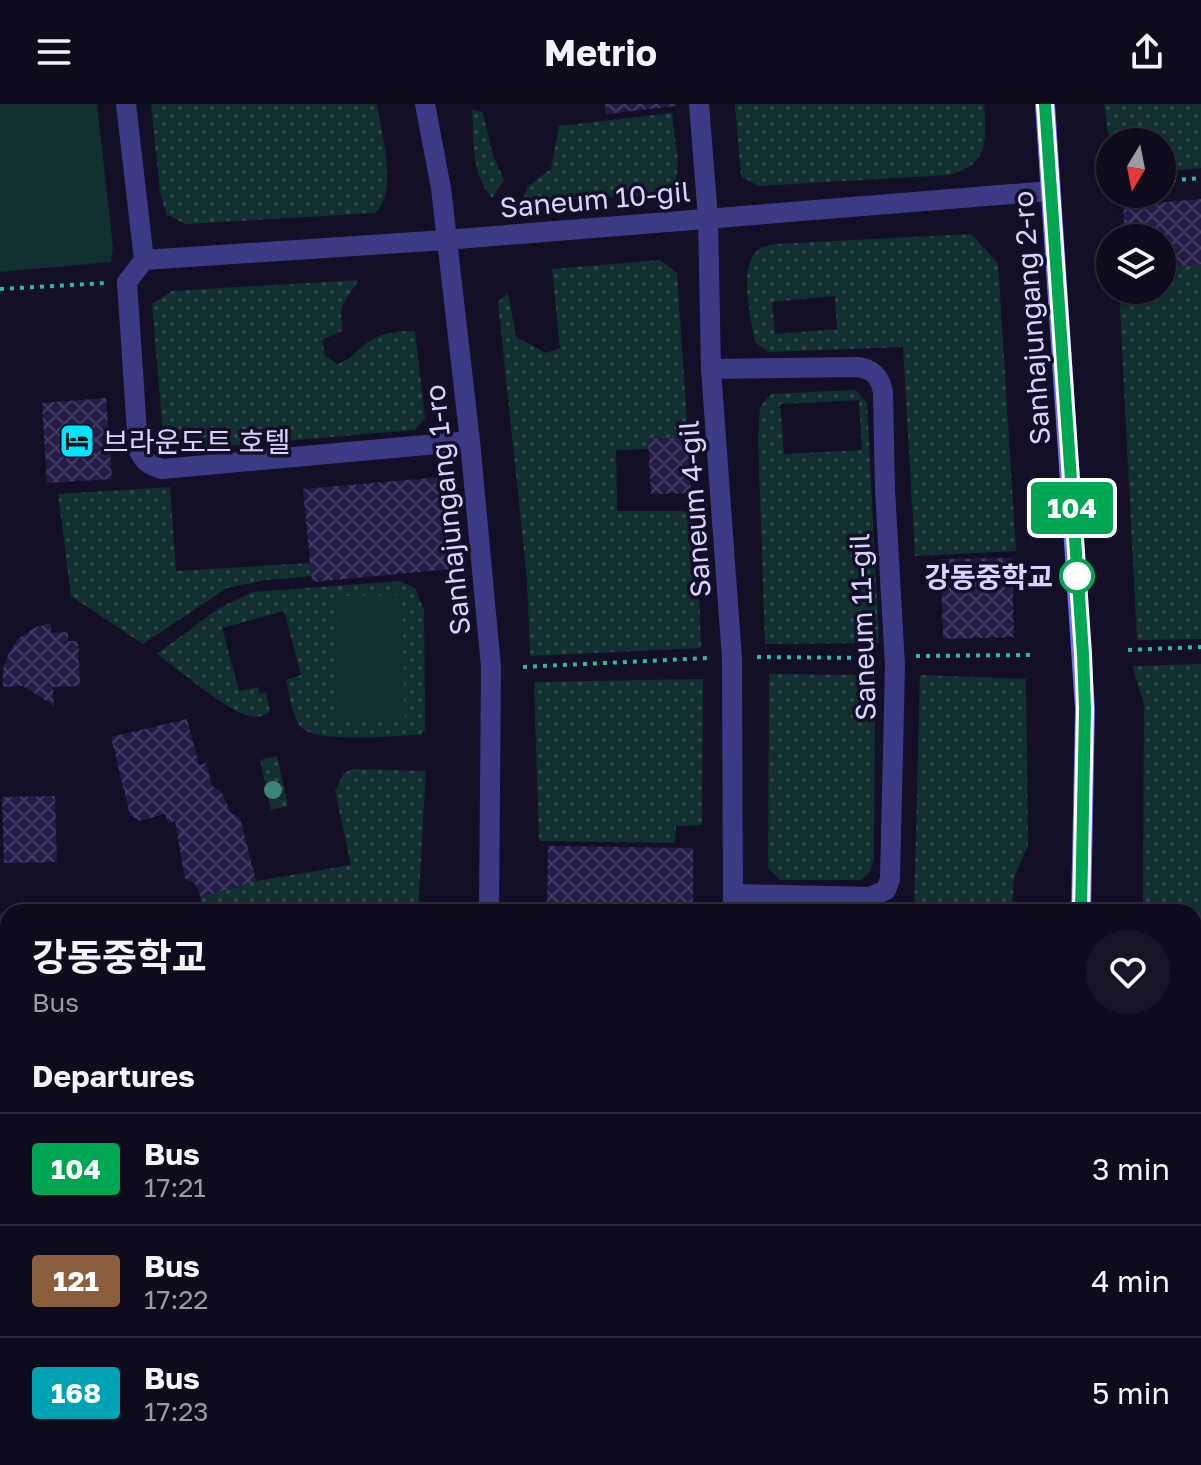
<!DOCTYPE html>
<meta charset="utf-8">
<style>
:root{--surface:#0e0b1c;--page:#171425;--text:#f1f3f6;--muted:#9b9ba3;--line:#2e2b3b}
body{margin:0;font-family:"Golos Text","Noto Sans KR",sans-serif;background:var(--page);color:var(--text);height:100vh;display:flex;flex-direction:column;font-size:30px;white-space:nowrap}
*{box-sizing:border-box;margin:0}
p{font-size:26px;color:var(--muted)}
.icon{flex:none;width:44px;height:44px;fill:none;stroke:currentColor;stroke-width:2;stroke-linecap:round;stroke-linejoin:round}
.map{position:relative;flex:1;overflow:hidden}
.details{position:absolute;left:0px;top:800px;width:1202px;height:562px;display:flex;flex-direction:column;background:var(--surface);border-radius:24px 24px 0 0;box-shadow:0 2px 6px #0004,0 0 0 2px var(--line)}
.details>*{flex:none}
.badge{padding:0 16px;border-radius:6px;font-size:28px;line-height:52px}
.needle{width:52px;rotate:190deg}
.fabs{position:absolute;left:1096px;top:24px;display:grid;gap:16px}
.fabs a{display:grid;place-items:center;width:80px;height:80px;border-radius:50%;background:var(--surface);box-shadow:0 2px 6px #0004,0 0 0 2px var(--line);font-size:40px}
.map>.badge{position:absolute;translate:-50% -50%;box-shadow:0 0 0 4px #fff}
h2{padding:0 32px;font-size:30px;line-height:72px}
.round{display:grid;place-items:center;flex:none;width:84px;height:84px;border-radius:42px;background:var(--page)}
.headline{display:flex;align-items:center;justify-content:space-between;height:136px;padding:0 32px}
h1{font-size:38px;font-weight:700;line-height:60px}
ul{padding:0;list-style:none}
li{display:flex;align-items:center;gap:24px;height:112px;padding:0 32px;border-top:2px solid var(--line)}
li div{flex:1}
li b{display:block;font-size:30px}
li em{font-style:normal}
li .badge{min-width:88px;font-weight:700;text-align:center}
header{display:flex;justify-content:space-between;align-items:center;height:104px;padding:0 32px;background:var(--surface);font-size:36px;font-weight:700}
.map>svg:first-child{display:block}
</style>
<header><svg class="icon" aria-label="menu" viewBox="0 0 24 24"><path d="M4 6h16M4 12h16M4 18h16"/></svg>Metrio<svg class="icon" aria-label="share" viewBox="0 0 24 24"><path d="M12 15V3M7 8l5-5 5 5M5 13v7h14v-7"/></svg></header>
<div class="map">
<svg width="1201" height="1361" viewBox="0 0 1201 1361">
<defs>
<pattern id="grass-dots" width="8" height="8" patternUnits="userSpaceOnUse" patternTransform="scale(2)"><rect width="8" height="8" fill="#12302f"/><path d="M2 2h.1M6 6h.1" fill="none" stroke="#344d4e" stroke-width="1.8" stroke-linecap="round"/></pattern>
<pattern id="building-cross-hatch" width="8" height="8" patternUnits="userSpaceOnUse" patternTransform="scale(2)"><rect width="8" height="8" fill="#241b47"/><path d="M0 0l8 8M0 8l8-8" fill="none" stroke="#433b63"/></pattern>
</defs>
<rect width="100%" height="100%" fill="#130f26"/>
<!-- grass -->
<path fill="url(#grass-dots)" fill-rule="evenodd" d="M151 0H377C381 30 399 87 375 109L185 120 167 111 160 89Z
M735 0H984C987 34 989 62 948 71L758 82 741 72Z
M1104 0H1201V64L1162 68V38H1110V41Z
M472 5 483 9 493 51 504 76 492 94C471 69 474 36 472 5Z
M672 9 678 58 676 75 658 91 522 98 528 82 551 65 559 22Z
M971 130 998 159 1016 447 915 452 903 243 768 248 755 238C751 215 738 162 758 146 762 142 770 141 776 140ZM835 192 837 225 775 230 772 198Z
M660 156 677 169 688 334 649 335V345L616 346 617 407H696L701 544 530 552 527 475 498 198 508 189 516 233 546 249 560 244 552 165Z
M1201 160V535L1137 536 1119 186H1162V163Z
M358 176C353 187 344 194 341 207 340 214 344 220 342 227L322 236 325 252 338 260C351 255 354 249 364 241 378 229 397 227 415 227L425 314 415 326 190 345 175 340 163 328 152 200 172 187Z
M855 286 867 299 879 539 765 540 758 335 760 303 771 290ZM859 296 862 346 784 350 780 300Z
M170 383 176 467 310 459 312 472 266 476 227 484 143 540 71 492 58 390Z
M400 477 415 484 424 506 425 626 421 631C396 631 319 640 302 624 291 613 290 590 286 576L301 571 284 507 222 524 239 587 258 583 260 590 266 588 270 608C262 613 255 614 246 611 224 604 178 565 157 550L219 504 253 488Z
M1201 560V947H1194V808H1143L1144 600 1132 562Z
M769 570 875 571 874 755 869 769 861 776H780L768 764Z
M920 571 1026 575 1028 742 1014 773 1012 808H914Z
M703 575 702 721 676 722 675 739 539 737 534 578Z
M277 652 288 702 271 706 260 656Z
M354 665 426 667 418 808H200L201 793 256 777 351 761 335 687 344 669Z
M1194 1050H1201V1249H1194Z"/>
<!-- green -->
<path fill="#12302f" d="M0 0H97L113 143 111 158 0 168Z
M402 491 405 616 337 617 335 492Z
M0 980H8V1354H400V1361H0Z
M1194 1192 1201 1193V1361H1107V1354H1194Z
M498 1354H999V1361H521V1356Z"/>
<!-- building -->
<path fill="url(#building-cross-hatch)" d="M605 0H675L676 2 606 10Z
M1201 95V160L1162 163V134H1125L1123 102Z
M106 294 112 375 47 379 42 299Z
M688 334 691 389 651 390 648 335Z
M442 373 450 465 312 478 303 385Z
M1012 454 1014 533 943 535 941 455Z
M51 519V529L68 528V537H78L80 582 53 583 54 602 23 582 3 583V565L9 549 19 534 34 524Z
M187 615 199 661 206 659 212 682 221 687 231 709 240 714 256 777 201 793 195 780 185 775 175 717 168 719 165 710 139 717 130 711 111 633Z
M55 692 57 758 4 759 2 693Z
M548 742 693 744V808H547Z
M0 809H8V850H0Z
M1194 1014 1201 1015V1049L1194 1048Z"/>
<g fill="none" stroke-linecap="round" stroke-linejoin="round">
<!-- path -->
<path stroke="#2fb8b0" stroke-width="4" stroke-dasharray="4 6" stroke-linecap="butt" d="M1162 77 1201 74
M1104 82H1110
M0 185 106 179
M1128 546 1201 543
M916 552 1033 551
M757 553 873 554
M523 563 708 554
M0 1129 8 1126
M0 1140 8 1160
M1194 1253 1201 1252
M1194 1337 1201 1338
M122 1354 127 1361
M240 1354 241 1361
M782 1354 784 1361
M839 1354 845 1361
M853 1354 858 1361
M14 1361 16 1354
M331 1361 332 1354
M706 1361V1354
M770 1361 771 1354
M816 1361 823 1356 821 1354
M876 1361V1354
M896 1361 902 1354
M909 1361 916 1354
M923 1361 931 1354
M945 1361V1354
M955 1361 956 1354"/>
<!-- street -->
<path stroke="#3d3a85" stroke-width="20" d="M126 0 144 156 445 136 1050 87
M425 0 441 84 470 337 491 563 489 808
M699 0 708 114 711 265 732 555 733 808
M144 156 127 178 138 343C141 356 150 362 162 365L470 337
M711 265 858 263C873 265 880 273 883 288L885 386 895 561 890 775 886 786 870 793 734 790
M0 942H8
M1194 972 1201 973
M438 1361V1354"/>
<!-- secondary -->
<path stroke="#6f6bff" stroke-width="20" d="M1045 0 1085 605 1081 808
M1048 1361V1354"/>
</g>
<!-- trees -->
<circle fill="#3d827b" cx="273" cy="686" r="9"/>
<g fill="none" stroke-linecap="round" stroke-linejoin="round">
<defs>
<path id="line" d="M1045 0 1083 550 1085 605 1081 808"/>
</defs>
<!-- line casing -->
<use href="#line" stroke="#fff" stroke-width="18"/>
<!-- line -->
<use href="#line" stroke="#00a651" stroke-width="12"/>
</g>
<!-- icons -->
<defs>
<symbol id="hotel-square" viewBox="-11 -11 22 22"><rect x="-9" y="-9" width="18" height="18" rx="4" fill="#00e5ff" stroke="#130f26"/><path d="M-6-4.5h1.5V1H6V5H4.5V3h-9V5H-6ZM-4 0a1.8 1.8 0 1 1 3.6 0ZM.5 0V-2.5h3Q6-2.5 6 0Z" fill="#111"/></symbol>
</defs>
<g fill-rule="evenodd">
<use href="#hotel-square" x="57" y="317" width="40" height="40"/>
</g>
<!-- markers -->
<circle fill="#fff" stroke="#00a651" stroke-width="4" cx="1077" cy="472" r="16"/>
<g text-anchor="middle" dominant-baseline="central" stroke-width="7" stroke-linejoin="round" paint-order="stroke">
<!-- street labels -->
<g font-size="28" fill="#d9d4ff" stroke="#130f26">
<text transform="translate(595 95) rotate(-5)">Saneum 10-gil</text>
<text transform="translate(1031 214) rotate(-94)">Sanhajungang 2-ro</text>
<text transform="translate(694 405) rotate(-94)">Saneum 4-gil</text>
<text transform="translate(447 406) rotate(-96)">Sanhajungang 1-ro</text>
<text transform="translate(862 523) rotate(-92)">Saneum 11-gil</text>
</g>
<!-- poi labels -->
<g font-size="28" fill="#d9d4ff" stroke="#130f26" text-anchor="start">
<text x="103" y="337">브라운도트 호텔</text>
</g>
<!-- stop labels -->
<g font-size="28" font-weight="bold" fill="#d9d4ff" stroke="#130f26" text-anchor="end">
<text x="1053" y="472">강동중학교</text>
</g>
</g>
</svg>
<div class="fabs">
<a><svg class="needle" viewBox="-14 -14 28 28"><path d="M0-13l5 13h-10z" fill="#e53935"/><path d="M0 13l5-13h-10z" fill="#9b9ba3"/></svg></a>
<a><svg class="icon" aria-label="layers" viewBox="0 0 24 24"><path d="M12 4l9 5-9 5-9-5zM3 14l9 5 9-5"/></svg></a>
</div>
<b class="badge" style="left:1072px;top:404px;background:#00a651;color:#fff">104</b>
<section class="details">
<div class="headline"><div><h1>강동중학교</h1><p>Bus</p></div><a class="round"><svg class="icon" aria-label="heart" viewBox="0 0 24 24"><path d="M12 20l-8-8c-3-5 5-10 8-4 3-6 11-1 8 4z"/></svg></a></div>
<h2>Departures</h2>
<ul>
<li><span class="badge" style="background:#00a651;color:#fff">104</span><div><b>Bus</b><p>17:21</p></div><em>3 min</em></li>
<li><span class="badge" style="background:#8b5e3c;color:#fff">121</span><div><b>Bus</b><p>17:22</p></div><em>4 min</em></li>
<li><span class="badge" style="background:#00a3b4;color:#fff">168</span><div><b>Bus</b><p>17:23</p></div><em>5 min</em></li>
</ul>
</section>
</div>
